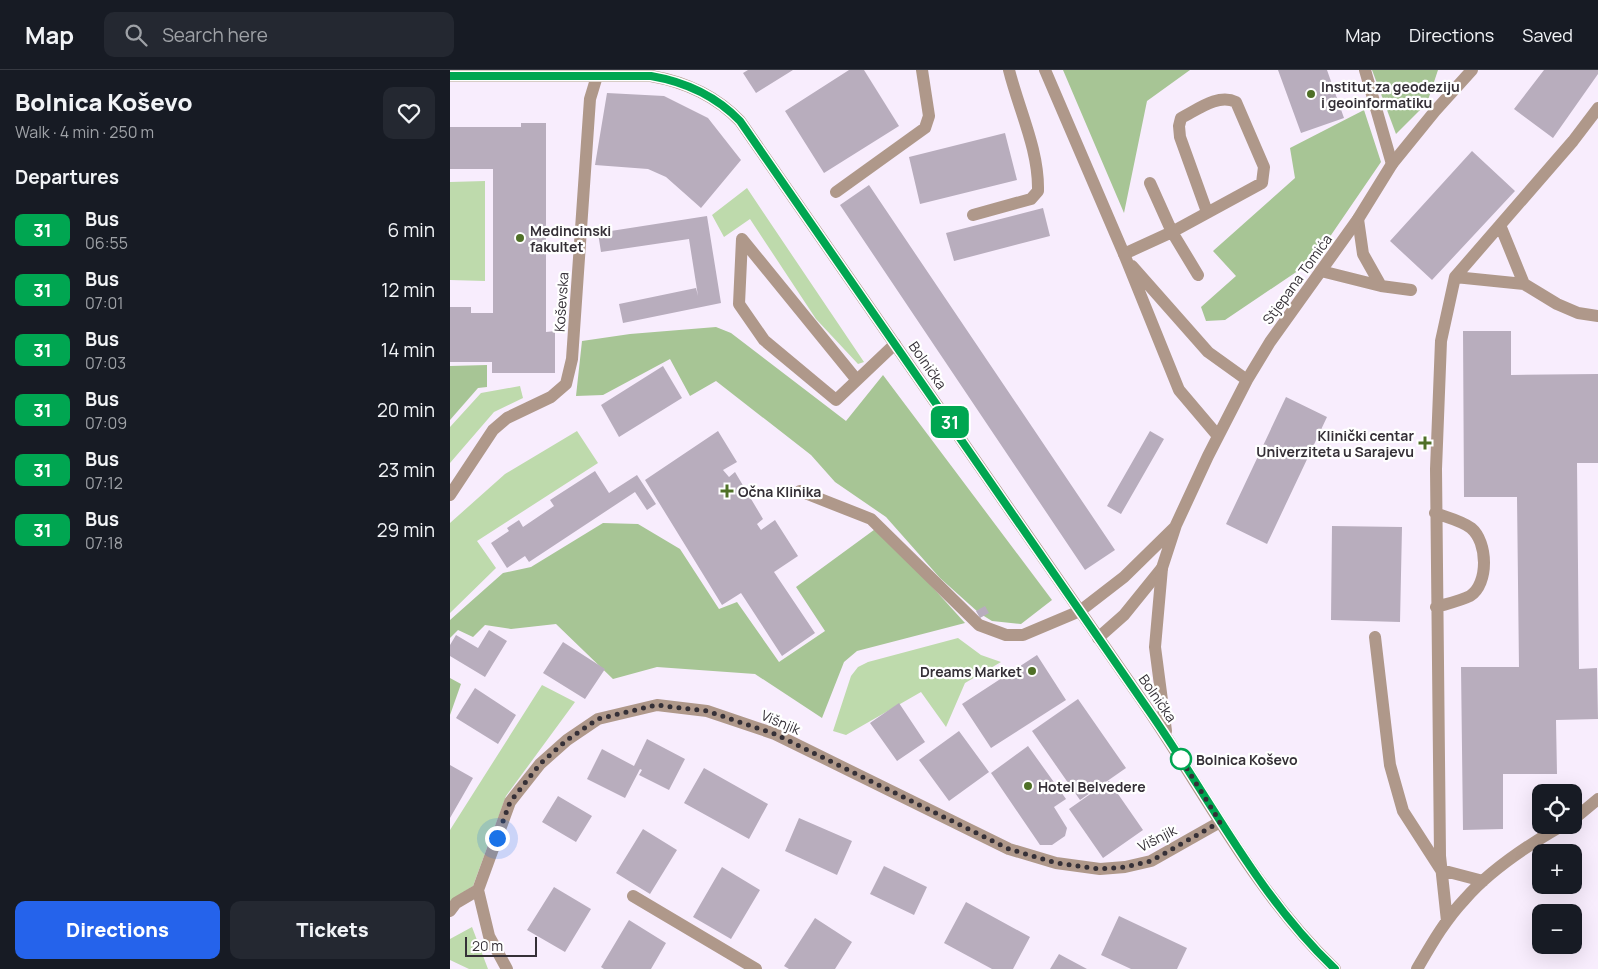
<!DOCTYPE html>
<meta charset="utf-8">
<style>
:root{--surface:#171b24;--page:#242831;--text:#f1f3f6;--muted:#9ea1a6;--line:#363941;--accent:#2563eb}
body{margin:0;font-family:Manrope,sans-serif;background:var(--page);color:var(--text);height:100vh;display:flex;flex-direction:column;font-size:19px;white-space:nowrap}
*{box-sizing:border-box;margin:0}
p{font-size:16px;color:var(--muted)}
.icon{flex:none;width:28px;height:28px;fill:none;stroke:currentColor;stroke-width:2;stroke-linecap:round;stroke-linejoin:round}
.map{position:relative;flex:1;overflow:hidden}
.sheet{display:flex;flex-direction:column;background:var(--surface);width:450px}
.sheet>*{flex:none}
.badge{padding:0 10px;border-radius:8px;font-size:18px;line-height:32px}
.controls{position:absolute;left:1082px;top:714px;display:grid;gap:10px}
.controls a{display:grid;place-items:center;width:50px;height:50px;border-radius:10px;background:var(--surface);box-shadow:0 5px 20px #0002;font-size:25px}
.scale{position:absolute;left:15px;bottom:12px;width:72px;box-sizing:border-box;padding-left:5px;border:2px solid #353037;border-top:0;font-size:14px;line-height:18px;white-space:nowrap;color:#353037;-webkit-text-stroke:4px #fff;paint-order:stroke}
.you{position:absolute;width:25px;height:25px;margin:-12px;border:4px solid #fff;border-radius:50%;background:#1a73e8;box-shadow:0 0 0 8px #1a73e833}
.map>.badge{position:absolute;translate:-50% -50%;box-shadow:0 0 0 2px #fff}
h2{padding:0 15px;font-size:19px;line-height:45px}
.round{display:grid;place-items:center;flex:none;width:52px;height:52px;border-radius:10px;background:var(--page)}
.head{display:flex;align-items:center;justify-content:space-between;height:85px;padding:0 15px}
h1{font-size:24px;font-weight:800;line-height:38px}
.cta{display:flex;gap:10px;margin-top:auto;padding:10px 15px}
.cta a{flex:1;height:58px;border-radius:10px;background:var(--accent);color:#fff;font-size:20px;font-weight:800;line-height:58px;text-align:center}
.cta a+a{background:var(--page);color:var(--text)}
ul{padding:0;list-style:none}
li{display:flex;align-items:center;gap:15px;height:60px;padding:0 15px}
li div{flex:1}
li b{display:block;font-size:19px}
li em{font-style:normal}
li .badge{min-width:55px;font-weight:700;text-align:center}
header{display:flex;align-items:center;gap:30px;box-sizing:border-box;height:70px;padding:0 25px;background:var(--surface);border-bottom:1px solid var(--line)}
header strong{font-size:24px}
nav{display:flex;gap:28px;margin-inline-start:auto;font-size:18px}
.search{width:350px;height:45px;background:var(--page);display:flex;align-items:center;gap:12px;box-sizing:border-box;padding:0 18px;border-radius:10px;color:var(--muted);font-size:19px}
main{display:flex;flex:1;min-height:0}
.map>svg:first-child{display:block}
</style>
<header>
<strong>Map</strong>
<div class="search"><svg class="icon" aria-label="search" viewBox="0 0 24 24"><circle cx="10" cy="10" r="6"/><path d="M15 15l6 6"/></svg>Search here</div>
<nav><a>Map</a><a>Directions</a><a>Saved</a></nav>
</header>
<main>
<section class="sheet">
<div class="head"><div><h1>Bolnica Koševo</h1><p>Walk · 4 min · 250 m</p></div><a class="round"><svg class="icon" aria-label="heart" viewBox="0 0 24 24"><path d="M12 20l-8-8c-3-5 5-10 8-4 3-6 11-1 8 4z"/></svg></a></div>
<h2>Departures</h2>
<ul>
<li><span class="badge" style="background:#00a651;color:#fff">31</span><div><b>Bus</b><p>06:55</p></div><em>6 min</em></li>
<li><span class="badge" style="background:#00a651;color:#fff">31</span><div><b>Bus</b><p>07:01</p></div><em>12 min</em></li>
<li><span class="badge" style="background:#00a651;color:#fff">31</span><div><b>Bus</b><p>07:03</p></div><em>14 min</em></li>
<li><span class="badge" style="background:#00a651;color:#fff">31</span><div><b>Bus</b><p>07:09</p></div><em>20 min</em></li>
<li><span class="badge" style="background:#00a651;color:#fff">31</span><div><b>Bus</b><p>07:12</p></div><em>23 min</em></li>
<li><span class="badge" style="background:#00a651;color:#fff">31</span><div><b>Bus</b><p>07:18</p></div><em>29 min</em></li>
</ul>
<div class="cta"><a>Directions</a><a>Tickets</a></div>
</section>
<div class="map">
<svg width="1148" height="899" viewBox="0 0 1148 899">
<rect width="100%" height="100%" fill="#f8edfd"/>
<!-- green -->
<path fill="#bedaac" d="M35 111V211L0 210V112Z
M297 118 313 142 414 292 408 294 366 249 300 149 274 167 262 145Z
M70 316 73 328 44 342 0 393V357L31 323Z
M127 361 148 393 27 471 46 498 0 543V453L55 404Z
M508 568 531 585 551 592 515 613 496 657 471 622 396 665 383 661 401 606 408 597 418 592Z
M92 615 125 632 56 726 23 816 0 831V760Z
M22 857 38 899H19L0 890V869Z"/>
<!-- forest -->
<path fill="#a7c595" d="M613 0H740L697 31 674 143Z
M922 0H988L977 33 946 64Z
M914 40 931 92 864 190 775 250 756 251 751 237 786 206 763 181 845 108 840 78Z
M266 257 281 263 396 351 433 305 602 530 571 554 542 551 529 543 490 508 436 447 385 412 361 385 266 311 240 326 220 289 153 325 126 326 132 271 180 264Z
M37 295V317L28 318 0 350V296Z
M153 453 188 454 230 479 269 539 287 532 329 592 375 561 346 517 428 457 515 553 407 581 394 592 372 648 305 604 207 597 163 609 106 554 61 559 35 555 23 567 8 560 0 568V550L53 503 81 497Z
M0 608 11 614 0 645Z"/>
<!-- building -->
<path fill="#b8adbd" d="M298 0H343L306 23 293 3Z
M399 0H414L449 56 374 103 335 41Z
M828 0H877L894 48 851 63Z
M1094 0H1148V4L1103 68 1064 39Z
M157 23 214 26 258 48 291 90 251 138 216 107 198 99 145 95Z
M71 53H96V262L105 261V303H42V292H0V237H21V243H43V99H0V57H71Z
M555 63 567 110 470 134 459 87Z
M1022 81 1065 121 982 210 940 171Z
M419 115 665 480 635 500 390 135Z
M593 138 600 166 504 191 496 163Z
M257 146 271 233 173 253 169 234 246 218 248 226 239 169 151 182 148 163Z
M1013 261H1061V305L1148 304V393H1127L1129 599 1147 598 1148 649 1106 650 1107 704H1053V759L1013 760 1011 597H1069L1067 427H1014Z
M213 296 232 328 169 367 151 335Z
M836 327 877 347 817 474 776 454Z
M268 361 287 392 273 400 279 407 285 402 313 449 307 454 311 460 325 450 348 486 324 502 365 563 332 586 291 523 272 535 195 410Z
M700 361 714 369 671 444 657 436Z
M145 401 159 423 187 405 206 434 197 440 185 422 79 492 75 486 57 498 41 473 59 461 57 458 69 450 73 457 104 436 100 430Z
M882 456 952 457 950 552 881 550Z
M535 536 539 543 530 548 526 541Z
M39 560 57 571 35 607 0 586V575L6 565 28 578Z
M113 572 155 599 135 629 93 603Z
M587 585 616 630 541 678 512 634Z
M25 618 66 645 48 674 6 648Z
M628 629 676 698 630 730 582 661Z
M449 633 475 672 447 691 420 653Z
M509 661 539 702 499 731 469 690Z
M197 669 235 689 219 720 189 705 192 700 190 699 175 728 137 709 152 679 184 696Z
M578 676 616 729 604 737 617 758 615 766 602 775H590L541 703Z
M0 695 23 708 0 748Z
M254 698 318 734 299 769 234 733Z
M659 711 693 760 653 788 619 739Z
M108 726 142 746 126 772 92 752Z
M349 748 402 771 387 805 335 781Z
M193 759 227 780 200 824 166 803Z
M434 796 477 817 464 845 420 824Z
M272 797 310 820 281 869 243 847Z
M104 817 141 839 115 882 77 860Z
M516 832 580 867 563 899H542L494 873Z
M669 846 737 878 727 899H681L651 885Z
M365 848 402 872 385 899H339L334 896Z
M179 850 216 873 201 899H154L151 897Z
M609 884 637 899H600Z"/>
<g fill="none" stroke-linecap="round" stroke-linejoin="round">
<!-- service -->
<path stroke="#af988a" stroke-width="12" d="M915 0 942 94
M700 113 722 162 748 205
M386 122 475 58 479 46 472 0
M523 145 581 129 588 121C589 80 569 40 559 0
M908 149 913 184 931 216
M1050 155 1074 214
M674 184 722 162 812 113 814 97 786 32C768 23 747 40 731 48L729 56 730 67 757 142
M871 201 931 216 961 220
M1005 207 1074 214 1107 234 1128 243 1148 246
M406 309 292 169 289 234 314 270 386 330 445 274
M350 421 421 449 529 555 556 565H573L630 541
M985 443C996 447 1012 451 1021 458 1038 472 1039 514 1020 526 1010 531 996 534 986 537
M925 567 940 695 953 741 991 800 1033 811
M1124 749 1148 729
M997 851 990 786 986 399 991 271 1005 207 1123 71 1148 38
M967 899C981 875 995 850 1015 829 1041 799 1078 775 1113 755"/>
<!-- minor -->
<path stroke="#af988a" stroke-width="12" d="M595 0 674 184 729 320 768 366
M682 196 758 282 797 310
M0 425 43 360 57 348 101 327 116 314 122 289 140 29 147 6
M630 541 674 507 725 457
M648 568 674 545 712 498 726 455 758 386 797 310 820 272 908 149 942 94 985 41 1022 0
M183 826 306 899
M0 841 6 833 28 820
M57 899 39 866 28 820 60 732 90 694 117 670 148 649 207 635 257 641 325 664 559 779 606 793 650 799 675 797 701 791 770 752"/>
<!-- tertiary -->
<path stroke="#af988a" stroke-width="12" d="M0 6H201C236 12 265 25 290 51 424 243 557 436 691 629 754 720 804 822 885 899
M712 498 705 577 716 661"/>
</g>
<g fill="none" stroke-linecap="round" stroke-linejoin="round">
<defs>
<path id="line" d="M0 6H201C236 12 265 25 290 51 426 246 561 442 697 638 759 726 806 824 885 899"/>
</defs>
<!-- line casing -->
<use href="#line" stroke="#fff" stroke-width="11"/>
<!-- line -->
<use href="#line" stroke="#00a651" stroke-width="8"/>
<!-- walk -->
<path stroke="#353037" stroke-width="5" stroke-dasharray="0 9" d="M47 768 60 732 90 694 117 670 148 649 206 635 257 641 325 664 559 779 606 793 650 799 675 797 701 791 770 752 731 689"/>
</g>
<!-- markers -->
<g fill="#4f7027" stroke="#fff" stroke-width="2">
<circle cx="861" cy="24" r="5"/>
<circle cx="70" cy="168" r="5"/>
<path d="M972.5 365.5h5v5h5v5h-5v5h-5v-5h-5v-5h5z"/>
<path d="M274.5 413.5h5v5h5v5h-5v5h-5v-5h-5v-5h5z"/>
<circle cx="582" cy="601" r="5"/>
<circle cx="578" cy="716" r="5"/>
</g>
<circle fill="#fff" stroke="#00a651" stroke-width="2.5" cx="731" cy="689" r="10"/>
<g text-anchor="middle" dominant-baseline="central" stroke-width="4.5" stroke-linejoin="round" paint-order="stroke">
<!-- poi labels -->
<g font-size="14" font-weight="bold" fill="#353037" stroke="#fff" text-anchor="start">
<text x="871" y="16">Institut za geodeziju<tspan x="871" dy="16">i geoinformatiku</tspan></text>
<text x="80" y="160">Medincinski<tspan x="80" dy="16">fakultet</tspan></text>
<text x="964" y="365" text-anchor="end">Klinički centar<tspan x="964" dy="16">Univerziteta u Sarajevu</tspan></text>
<text x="288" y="421">Očna Klinika</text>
<text x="572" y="601" text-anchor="end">Dreams Market</text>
<text x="588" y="716">Hotel Belvedere</text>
</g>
<!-- street labels -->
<g font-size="14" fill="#353037" stroke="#fff">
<text transform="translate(847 209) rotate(-54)">Stjepana Tomića</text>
<text transform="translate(111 232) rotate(-86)">Koševska</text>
<text transform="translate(478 295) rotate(55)">Bolnička</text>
<text transform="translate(708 628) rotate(55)">Bolnička</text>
<text transform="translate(331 652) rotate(23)">Višnjik</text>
<text transform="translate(707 768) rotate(-27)">Višnjik</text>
</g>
<!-- stop labels -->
<g font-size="14" font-weight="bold" fill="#353037" stroke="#fff" text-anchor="start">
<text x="746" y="689">Bolnica Koševo</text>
</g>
</g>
</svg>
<div class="controls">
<a><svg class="icon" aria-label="locate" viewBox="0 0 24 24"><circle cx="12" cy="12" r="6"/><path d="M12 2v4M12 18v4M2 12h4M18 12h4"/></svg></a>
<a>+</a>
<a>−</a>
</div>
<div class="scale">20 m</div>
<div class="you" style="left:47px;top:768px"></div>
<b class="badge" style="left:500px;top:352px;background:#00a651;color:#fff">31</b>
</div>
</main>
